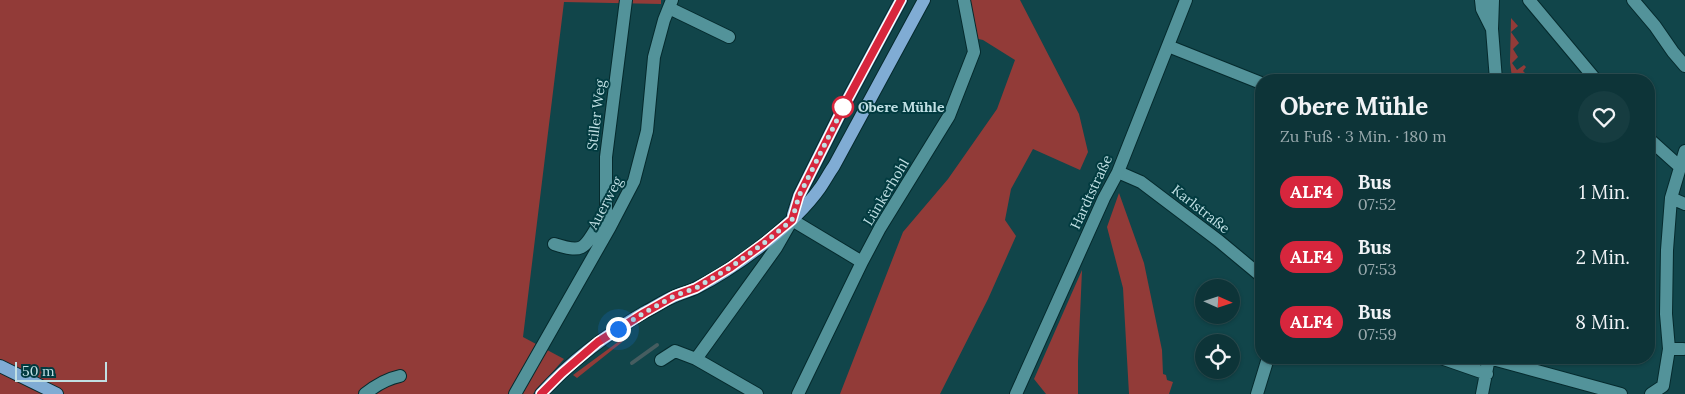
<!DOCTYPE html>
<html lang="de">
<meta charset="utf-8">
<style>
:root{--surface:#0d3438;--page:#163c40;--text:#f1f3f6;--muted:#9aaaae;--line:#2d4f53}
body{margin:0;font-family:Lora,serif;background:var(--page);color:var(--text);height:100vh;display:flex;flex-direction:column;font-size:19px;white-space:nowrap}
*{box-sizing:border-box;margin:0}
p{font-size:16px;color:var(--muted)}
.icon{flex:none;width:28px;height:28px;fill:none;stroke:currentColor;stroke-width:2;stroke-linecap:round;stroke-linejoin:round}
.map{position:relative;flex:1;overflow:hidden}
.details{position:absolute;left:1255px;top:74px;width:400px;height:290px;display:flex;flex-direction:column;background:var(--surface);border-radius:20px;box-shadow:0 1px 4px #0004,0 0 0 1px var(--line)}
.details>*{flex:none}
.badge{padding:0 10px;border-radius:16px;font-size:18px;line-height:32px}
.needle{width:32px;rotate:93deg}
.tools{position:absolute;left:1195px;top:279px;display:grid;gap:10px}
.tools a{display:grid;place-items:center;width:45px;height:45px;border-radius:50%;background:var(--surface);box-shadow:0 1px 4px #0004,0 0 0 1px var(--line);font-size:25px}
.scale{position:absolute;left:15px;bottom:12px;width:92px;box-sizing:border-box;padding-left:5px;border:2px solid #c1e0e4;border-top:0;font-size:14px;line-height:18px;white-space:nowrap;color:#c1e0e4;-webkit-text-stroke:4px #023b40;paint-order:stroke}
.you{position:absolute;width:25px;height:25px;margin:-12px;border:4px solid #fff;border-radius:50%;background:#1a73e8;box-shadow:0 0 0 8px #1a73e833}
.map>.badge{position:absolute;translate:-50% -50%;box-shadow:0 0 0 2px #fff}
.round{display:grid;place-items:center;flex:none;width:52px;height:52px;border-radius:26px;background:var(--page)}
.summary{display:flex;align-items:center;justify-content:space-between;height:85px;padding:0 25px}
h1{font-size:24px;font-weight:700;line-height:38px}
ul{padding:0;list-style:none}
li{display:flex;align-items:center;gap:15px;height:65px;padding:0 25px}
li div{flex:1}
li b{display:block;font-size:19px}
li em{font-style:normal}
li .badge{min-width:55px;font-weight:700;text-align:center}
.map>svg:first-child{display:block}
</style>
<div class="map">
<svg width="1685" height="394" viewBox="0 0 1685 394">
<rect width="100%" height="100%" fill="#11454a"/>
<!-- green -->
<path fill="#923b38" d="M0 0H661V4L564 2 523 337 564 359 533 394H63L0 364Z
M967 0H1020L1079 114 1088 152 1080 170 1033 149 1011 189 1005 220 1016 236 988 299 940 394H840L903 232 948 179 997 109 1015 60 983 40 974 38Z
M1511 18 1518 26 1511 32 1519 43 1513 49 1518 57 1512 63 1517 70 1524 65 1526 67 1523 71 1529 77 1512 78 1510 62Z
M1119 193 1144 263 1162 350 1163 374 1166 375 1167 380 1173 382 1169 394H1129L1123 288 1107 227Z
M1082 270 1078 362V394H1046L1034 379Z
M622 339 623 341 621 343 577 378 573 375Z
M0 370 52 394H0Z"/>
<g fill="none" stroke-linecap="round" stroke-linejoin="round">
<!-- stream -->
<path stroke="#465d60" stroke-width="4" d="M632 363 657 345"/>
<defs>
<path id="minor" d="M1481 0 1482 9 1492 29
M1493 0 1492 29 1496 80
M1529 0 1596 80
M1633 0 1655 26 1673 52 1685 66
M669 8 729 37
M1168 46 1261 83
M1649 139 1679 166
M1118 172 1141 182 1219 241 1261 276
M1671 198 1685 204
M606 233V157L626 0
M554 244C582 253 584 250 598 225L606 224
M1669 349H1683
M1441 358 1487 374
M696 359 776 248 792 220 862 262
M661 360 675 351 696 359 757 394
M1663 386 1669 349 1666 314 1667 250 1671 198 1685 151
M365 394C376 385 386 379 400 376
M515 394 610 227 634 181 647 131 654 57 664 20 672 0
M798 394 862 262 880 228 949 116 974 52 964 0
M1016 394 1104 198 1118 172 1186 0
M1257 394 1268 358
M1482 394 1489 358 1621 394
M1651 394 1663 386"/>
<path id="major" d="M793 215 799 196 844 106 901 0
M0 366 57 394
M541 394C571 361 607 334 645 312 655 307 665 300 675 296 682 293 690 291 696 288 737 267 793 226 820 188 825 181 829 173 834 166L924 0"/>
</defs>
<!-- minor casing -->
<use href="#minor" stroke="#052a2d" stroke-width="14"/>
<!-- major casing -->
<use href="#major" stroke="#052a2d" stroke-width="14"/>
<!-- minor -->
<use href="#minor" stroke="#53939a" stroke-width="12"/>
<!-- major -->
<use href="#major" stroke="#80acd4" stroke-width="12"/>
</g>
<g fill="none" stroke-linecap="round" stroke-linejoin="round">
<defs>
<path id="line" d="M541 394 562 373 598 342 644 313 674 296 696 288 731 267 764 243 792 220 799 196 844 106 901 0"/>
</defs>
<!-- line casing -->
<use href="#line" stroke="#fff" stroke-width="11"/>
<!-- line -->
<use href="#line" stroke="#d7263d" stroke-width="8"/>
<!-- walk -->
<path stroke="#c1e0e4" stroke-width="5" stroke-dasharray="0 9" d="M618 329 644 313 674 296 696 288 731 267 764 243 792 220 799 196 844 106 843 107"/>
</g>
<!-- markers -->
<circle fill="#fff" stroke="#d7263d" stroke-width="2.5" cx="843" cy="107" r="10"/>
<g text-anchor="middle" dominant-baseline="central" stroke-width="4" stroke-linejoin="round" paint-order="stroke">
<!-- stop labels -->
<g font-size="14" font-weight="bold" fill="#c1e0e4" stroke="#023b40" text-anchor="start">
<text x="858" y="107">Obere Mühle</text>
</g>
<!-- street labels -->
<g font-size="14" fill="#c1e0e4" stroke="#023b40">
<text transform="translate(596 115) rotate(-83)">Stiller Weg</text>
<text transform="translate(886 192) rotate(-59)">Lünkerhohl</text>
<text transform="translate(1091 192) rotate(-65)">Hardtstraße</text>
<text transform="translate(605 203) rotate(-62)">Auerweg</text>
<text transform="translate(1201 209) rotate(38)">Karlstraße</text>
</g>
</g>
</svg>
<div class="tools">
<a><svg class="needle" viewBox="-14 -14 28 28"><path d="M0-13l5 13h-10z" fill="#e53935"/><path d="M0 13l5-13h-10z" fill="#9aaaae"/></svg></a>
<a><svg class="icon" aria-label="locate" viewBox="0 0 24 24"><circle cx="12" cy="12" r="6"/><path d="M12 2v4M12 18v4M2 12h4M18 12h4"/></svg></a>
</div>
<div class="scale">50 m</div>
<div class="you" style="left:618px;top:329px"></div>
<section class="details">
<div class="summary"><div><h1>Obere Mühle</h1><p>Zu Fuß · 3 Min. · 180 m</p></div><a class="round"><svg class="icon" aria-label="heart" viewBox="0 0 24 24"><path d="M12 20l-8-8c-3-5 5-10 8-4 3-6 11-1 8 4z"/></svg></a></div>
<ul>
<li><span class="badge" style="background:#d7263d;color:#fff">ALF4</span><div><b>Bus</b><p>07:52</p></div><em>1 Min.</em></li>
<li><span class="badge" style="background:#d7263d;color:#fff">ALF4</span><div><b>Bus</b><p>07:53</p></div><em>2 Min.</em></li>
<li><span class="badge" style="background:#d7263d;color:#fff">ALF4</span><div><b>Bus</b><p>07:59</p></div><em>8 Min.</em></li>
</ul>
</section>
</div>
